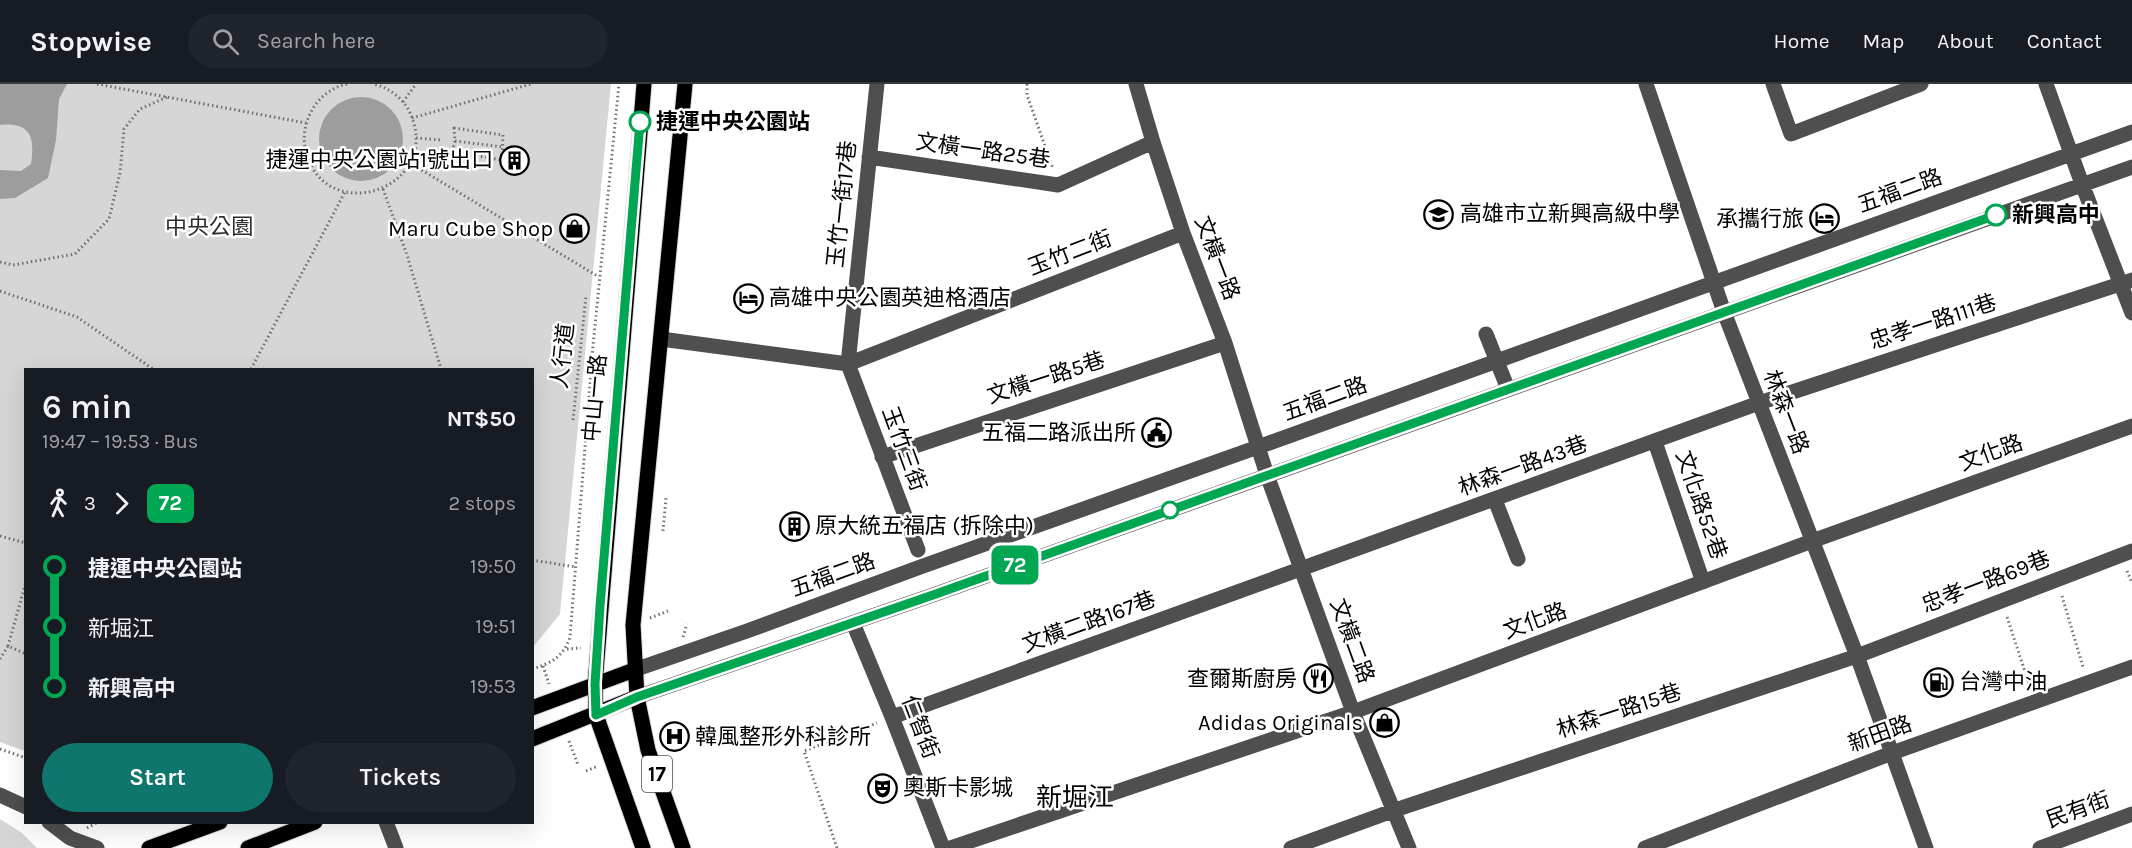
<!DOCTYPE html>
<meta charset="utf-8">
<style>
:root{--surface:#171b24;--page:#20242c;--text:#f1f3f6;--muted:#9ea1a6;--line:#363941;--accent:#0f766e}
body{margin:0;font-family:Karla,"Noto Sans TC",sans-serif;background:var(--page);color:var(--text);height:100vh;display:flex;flex-direction:column;font-size:22px;white-space:nowrap}
*{box-sizing:border-box;margin:0}
p{font-size:20px;color:var(--muted)}
.icon{flex:none;width:33px;height:33px;fill:none;stroke:currentColor;stroke-width:2;stroke-linecap:round;stroke-linejoin:round}
.map{position:relative;flex:1;overflow:hidden}
.details{position:absolute;left:24px;top:284px;width:510px;height:456px;display:flex;flex-direction:column;background:var(--surface);border-radius:0px;box-shadow:0 6px 24px #0002}
.details>*{flex:none}
.badge{padding:0 12px;border-radius:9px;font-size:21px;line-height:39px}
.map>.badge{position:absolute;translate:-50% -50%;box-shadow:0 0 0 3px #fff}
.legs{display:flex;align-items:center;gap:9px;height:66px;padding:0 18px;font-size:20px}
.legs p{margin-inline-start:auto}
.head{display:flex;align-items:center;justify-content:space-between;height:102px;padding:0 18px}
h1{font-size:33px;font-weight:600;line-height:45px}
.action{display:flex;gap:12px;margin-top:auto;padding:12px 18px}
.action a{flex:1;height:69px;border-radius:36px;background:var(--accent);color:#fff;font-size:24px;font-weight:600;line-height:69px;text-align:center}
.action a+a{background:var(--page);color:var(--text)}
ul{padding:0 18px;list-style:none}
li{display:flex;align-items:center;gap:21px;height:60px;font-size:22px}
li i{display:grid;place-items:center;width:9px;height:100%;margin:0 8px;background:currentColor}
li i::after{content:'';width:15px;height:15px;margin:-8px;border:4px solid;border-radius:50%;background:var(--surface)}
li p{margin-inline-start:auto}
li:first-child i{background:linear-gradient(#0000 50%,currentColor 0)}
li:last-child i{background:linear-gradient(currentColor 50%,#0000 0)}
header{display:flex;align-items:center;gap:36px;box-sizing:border-box;height:84px;padding:0 30px;background:var(--surface);border-bottom:2px solid var(--line)}
header strong{font-size:28px}
nav{display:flex;gap:33px;margin-inline-start:auto;font-size:21px}
.search{width:420px;height:54px;background:var(--page);display:flex;align-items:center;gap:15px;box-sizing:border-box;padding:0 21px;border-radius:33px;color:var(--muted);font-size:22px}
.map>svg:first-child{display:block}
</style>
<header>
<strong>Stopwise</strong>
<div class="search"><svg class="icon" aria-label="search" viewBox="0 0 24 24"><circle cx="10" cy="10" r="6"/><path d="M15 15l6 6"/></svg>Search here</div>
<nav><a>Home</a><a>Map</a><a>About</a><a>Contact</a></nav>
</header>
<div class="map">
<svg width="2132" height="764" viewBox="0 0 2132 764">
<rect width="100%" height="100%" fill="#fff"/>
<!-- green -->
<path fill="#d6d6d6" d="M0 0H611L560 530 533 563 532 285H26L25 667 0 658Z
M0 735 22 749 37 764H0Z"/>
<!-- water -->
<path fill="#9d9d9d" d="M0 0H67L59 15 56 56 48 94 15 114 0 115V86L21 87 31 80C35 53 31 38 0 41Z
M319 55a42 42 0 1 1 84 0a42 42 0 1 1-84 0Z"/>
<g fill="none" stroke-linecap="round" stroke-linejoin="round">
<defs>
<path id="major" d="M532 624 634 586
M532 655 637 613
M149 764 220 738
M248 764 315 738
M643 764 596 631 595 600 644 0
M683 764 648 666 637 613 633 541 685 0"/>
</defs>
<!-- major casing -->
<use href="#major" stroke="#dbdbdb" stroke-width="17"/>
<!-- path -->
<path stroke="#717171" stroke-width="3" stroke-dasharray="1.5 3" stroke-linecap="butt" d="M97 0 306 39
M347 0C315 7 297 42 307 72 330 142 441 104 411 31 405 16 389 3 373 0
M1027 0V11L1053 85
M403 18 416 0
M412 34 531 0
M454 44 503 51 502 76 452 68 455 57Z
M416 54 441 56
M455 57 503 63
M410 79 599 193
M383 105 407 171 441 285
M0 178 13 181 75 170 109 135 120 89 124 45 140 25 167 13
M0 207 77 233 153 285
M251 285 345 108
M573 336 586 212
M663 447 666 414
M0 452 26 459
M532 476 576 483
M2127 487 2132 499
M2062 512 2083 583
M2007 533 2030 603
M650 534 668 527
M683 553 687 540
M8 562 26 498
M567 565 581 564
M0 575 8 562 26 570
M543 582 549 600
M532 585C552 579 563 573 570 553L593 262 619 0
M569 657 578 681
M662 661 671 659
M0 665 26 674
M586 687 598 682
M87 744 98 738
M837 764 804 667 877 639"/>
<!-- minor -->
<path stroke="#4f4f4f" stroke-width="15" d="M877 0 848 280 918 466
M1136 0 1153 58 1183 149 1225 259 1267 391 1353 628 1409 764
M1646 0 1724 228 1860 580 1926 764
M1773 0 1791 50 1921 0
M2046 0 2082 100 2132 229
M869 73 1058 101 1153 58
M1486 250 1508 305
M661 255 848 280 1183 149
M1655 358 1703 498
M882 373 1225 259
M1495 416 1518 475
M853 539 892 633 943 764
M634 586 747 547 923 482 1258 363 2132 48
M637 613 933 511 2132 83
M892 633 1759 319 2132 196
M0 711 26 723
M49 738 70 754 97 764
M386 738 396 764
M950 764 1353 628 1812 457 2132 342
M1291 764 1395 726 1857 572 2132 467
M1645 764 1892 669 2132 583
M2040 764 2132 730"/>
<!-- major -->
<use href="#major" stroke="#000" stroke-width="15"/>
</g>
<g fill="none" stroke-linecap="round" stroke-linejoin="round">
<defs>
<path id="line-1" d="M640 38 600 522 595 600 596 631 637 613 933 511 1996 131"/>
</defs>
<!-- line-1 casing -->
<use href="#line-1" stroke="#fff" stroke-width="14"/>
<!-- line-1 -->
<use href="#line-1" stroke="#00a651" stroke-width="9"/>
</g>
<!-- icons -->
<defs>
<symbol id="building-ring" viewBox="-11 -11 22 22"><circle r="9.5" fill="#fff" stroke="#000" stroke-width="1.5"/><path d="M-4-6H4V6H1V3H-1V6H-4ZM-2.5-4.3h1.7v1.8h-1.7ZM.8-4.3h1.7v1.8H.8ZM-2.5-1h1.7V.8h-1.7ZM.8-1h1.7V.8H.8Z" fill="#000"/></symbol>
<symbol id="school-ring" viewBox="-11 -11 22 22"><circle r="9.5" fill="#fff" stroke="#000" stroke-width="1.5"/><path d="M0-5L7-2L0 1L-7-2ZM-4 1L0 2.5L4 1V4Q0 6-4 4Z" fill="#000"/></symbol>
<symbol id="hotel-ring" viewBox="-11 -11 22 22"><circle r="9.5" fill="#fff" stroke="#000" stroke-width="1.5"/><path d="M-6-4.5h1.5V1H6V5H4.5V3h-9V5H-6ZM-4 0a1.8 1.8 0 1 1 3.6 0ZM.5 0V-2.5h3Q6-2.5 6 0Z" fill="#000"/></symbol>
<symbol id="shop-ring" viewBox="-11 -11 22 22"><circle r="9.5" fill="#fff" stroke="#000" stroke-width="1.5"/><path d="M-5-2.5h2.3a2.7 3.5 0 0 1 5.4 0H5L5.5 6h-11ZM-1.5-2.5h3a1.5 2.3 0 0 0-3 0Z" fill="#000"/></symbol>
<symbol id="civic-ring" viewBox="-11 -11 22 22"><circle r="9.5" fill="#fff" stroke="#000" stroke-width="1.5"/><path d="M-.6-6.5H3V-4.5H.6V-3L4-1V1h2V6H-6V1h2V-1L-.6-3ZM-1.2 2.5V6h2.4V2.5Z" fill="#000"/></symbol>
<symbol id="restaurant-ring" viewBox="-11 -11 22 22"><circle r="9.5" fill="#fff" stroke="#000" stroke-width="1.5"/><path d="M-5-6h1v4h1v-4h1v4h1v-4h1v5L-1.5 .5V6h-2V.5L-5-1ZM5-6V6H3V1.5H1.5Q1.5-4 5-6Z" fill="#000"/></symbol>
<symbol id="fuel-ring" viewBox="-11 -11 22 22"><circle r="9.5" fill="#fff" stroke="#000" stroke-width="1.5"/><path d="M-5.5-6h7V0h2V4h1.3V-2.5L3-4.5l.8-.8L6-3V5H2.5V1h-1V6h-7ZM-4.2-4.7v3.2H.2V-4.7Z" fill="#000"/></symbol>
<symbol id="hospital-ring" viewBox="-11 -11 22 22"><circle r="9.5" fill="#fff" stroke="#000" stroke-width="1.5"/><path d="M-5-5h3v3.5h4V-5h3V5h-3V1.5h-4V5h-3Z" fill="#000"/></symbol>
<symbol id="theatre-ring" viewBox="-11 -11 22 22"><circle r="9.5" fill="#fff" stroke="#000" stroke-width="1.5"/><path d="M-5-5.5Q0-4 5-5.5V0Q5 5 0 6Q-5 5-5 0ZM-3.3-2.5H-1v1.5H-3.3ZM1-2.5H3.3v1.5H1ZM-2.8 1Q0 5.5 2.8 1Z" fill="#000"/></symbol>
</defs>
<g fill-rule="evenodd">
<use href="#building-ring" x="498" y="60" width="33" height="33"/>
<use href="#school-ring" x="1422" y="114" width="33" height="33"/>
<use href="#hotel-ring" x="1808" y="118" width="33" height="33"/>
<use href="#shop-ring" x="558" y="128" width="33" height="33"/>
<use href="#hotel-ring" x="732" y="198" width="33" height="33"/>
<use href="#civic-ring" x="1140" y="332" width="33" height="33"/>
<use href="#building-ring" x="778" y="426" width="33" height="33"/>
<use href="#restaurant-ring" x="1302" y="578" width="33" height="33"/>
<use href="#fuel-ring" x="1922" y="582" width="33" height="33"/>
<use href="#shop-ring" x="1368" y="622" width="33" height="33"/>
<use href="#hospital-ring" x="658" y="636" width="33" height="33"/>
<use href="#theatre-ring" x="866" y="688" width="33" height="33"/>
</g>
<!-- markers -->
<g fill="#fff" stroke="#00a651" stroke-width="3">
<circle cx="640" cy="38" r="10"/>
<circle cx="1996" cy="131" r="10"/>
<circle cx="1170" cy="426" r="8"/>
</g>
<g text-anchor="middle" dominant-baseline="central" stroke-width="5" stroke-linejoin="round" paint-order="stroke">
<!-- shield labels -->
<rect fill="#fff" stroke="#4c4c4c" stroke-width="1.5" x="642" y="672" width="30" height="36" rx="4.5"/>
<g font-size="21" font-weight="bold" fill="#000">
<text x="657" y="690">17</text>
</g>
<!-- stop labels -->
<g font-size="22" font-weight="bold" fill="#000" stroke="#fff" text-anchor="start">
<text x="656" y="38">捷運中央公園站</text>
<text x="2012" y="131">新興高中</text>
</g>
<!-- street labels -->
<g font-size="22" fill="#000" stroke="#fff">
<text transform="translate(983 67) rotate(8)">文橫一路25巷</text>
<text transform="translate(1900 107) rotate(-20)">五福二路</text>
<text transform="translate(842 120) rotate(-84)">玉竹一街17巷</text>
<text transform="translate(1070 169) rotate(-21)">玉竹二街</text>
<text transform="translate(1217 174) rotate(69)">文橫一路</text>
<text transform="translate(1933 238) rotate(-18)">忠孝一路111巷</text>
<text transform="translate(563 272) rotate(-84)">人行道</text>
<text transform="translate(1046 294) rotate(-18)">文橫一路5巷</text>
<text transform="translate(595 314) rotate(-85)">中山一路</text>
<text transform="translate(1325 315) rotate(-20)">五福二路</text>
<text transform="translate(1786 328) rotate(69)">林森一路</text>
<text transform="translate(904 365) rotate(70)">玉竹三街</text>
<text transform="translate(1991 369) rotate(-20)">文化路</text>
<text transform="translate(1523 382) rotate(-20)">林森一路43巷</text>
<text transform="translate(1701 421) rotate(71)">文化路52巷</text>
<text transform="translate(833 491) rotate(-20)">五福二路</text>
<text transform="translate(1986 498) rotate(-21)">忠孝一路69巷</text>
<text transform="translate(1535 537) rotate(-20)">文化路</text>
<text transform="translate(1089 538) rotate(-20)">文橫二路167巷</text>
<text transform="translate(1352 557) rotate(70)">文橫二路</text>
<text transform="translate(1619 627) rotate(-18)">林森一路15巷</text>
<text transform="translate(920 643) rotate(69)">仁智街</text>
<text transform="translate(1880 650) rotate(-20)">新田路</text>
<text transform="translate(2078 726) rotate(-20)">民有街</text>
</g>
<!-- poi labels -->
<g font-size="22" fill="#000" stroke="#fff" text-anchor="end">
<text x="493" y="76">捷運中央公園站1號出口</text>
<text x="1460" y="130" text-anchor="start">高雄市立新興高級中學</text>
<text x="1804" y="135">承攜行旅</text>
<text x="553" y="145">Maru Cube Shop</text>
<text x="769" y="214" text-anchor="start">高雄中央公園英迪格酒店</text>
<text x="1136" y="349">五福二路派出所</text>
<text x="815" y="442" text-anchor="start">原大統五福店 (拆除中)</text>
<text x="1297" y="595">查爾斯廚房</text>
<text x="1959" y="598" text-anchor="start">台灣中油</text>
<text x="1363" y="639">Adidas Originals</text>
<text x="695" y="653" text-anchor="start">韓風整形外科診所</text>
<text x="903" y="704" text-anchor="start">奧斯卡影城</text>
</g>
<!-- park labels -->
<g font-size="22" fill="#2d2d2d" stroke="#fff">
<text x="209" y="143">中央公園</text>
</g>
<!-- quarter labels -->
<g font-size="26" fill="#000" stroke="#fff">
<text x="1075" y="713">新堀江</text>
</g>
</g>
</svg>
<b class="badge" style="left:1015px;top:481px;background:#00a651;color:#fff">72</b>
<section class="details">
<div class="head"><div><h1>6 min</h1><p>19:47 – 19:53 · Bus</p></div><b>NT$50</b></div>
<div class="legs"><svg class="icon" aria-label="walk" viewBox="0 0 24 24"><circle cx="13" cy="4" r="2"/><path d="M13 8l-2 6 4 7M11 14l-3 7M7 12l3-4h3l4 4"/></svg>3<svg class="icon" aria-label="forward" viewBox="0 0 24 24"><path d="M9 5l7 7-7 7"/></svg><b class="badge" style="background:#00a651;color:#fff">72</b><p>2 stops</p></div>
<ul>
<li><i style="color:#00a651"></i><b>捷運中央公園站</b><p>19:50</p></li>
<li><i style="color:#00a651"></i><span>新堀江</span><p>19:51</p></li>
<li><i style="color:#00a651"></i><b>新興高中</b><p>19:53</p></li>
</ul>
<div class="action"><a>Start</a><a>Tickets</a></div>
</section>
</div>
